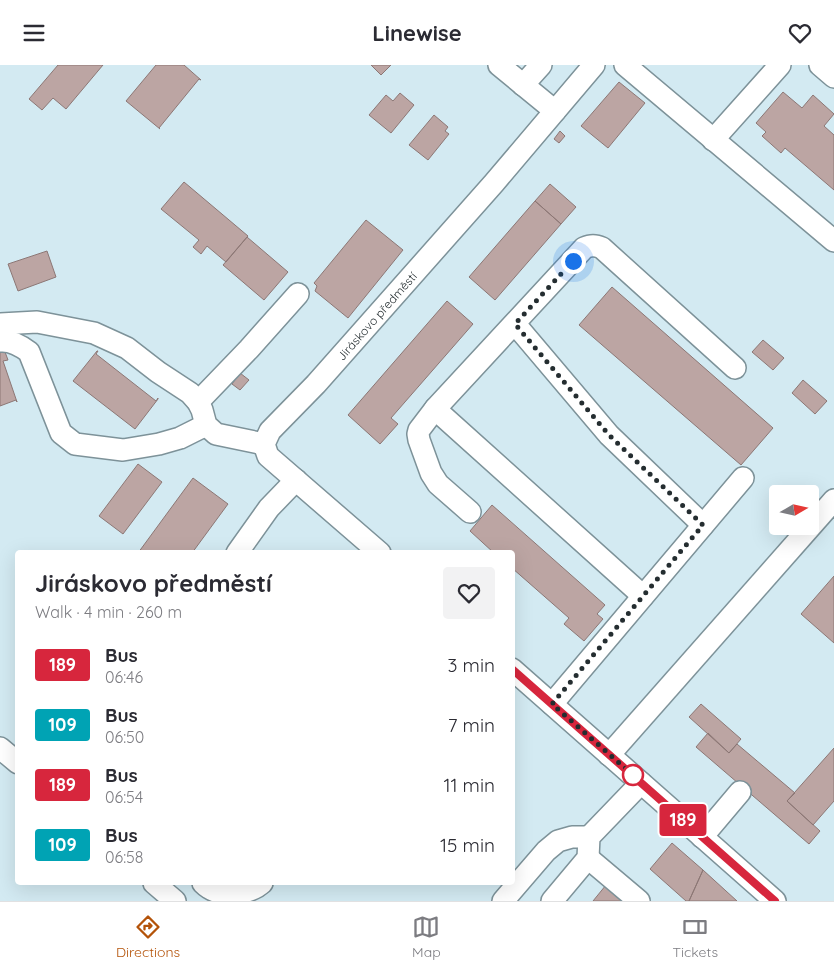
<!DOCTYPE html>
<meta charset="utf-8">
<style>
:root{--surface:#fff;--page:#f2f2f3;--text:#2b2b33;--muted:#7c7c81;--line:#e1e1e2;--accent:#b45309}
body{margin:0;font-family:Quicksand,sans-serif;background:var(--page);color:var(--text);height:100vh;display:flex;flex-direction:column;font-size:19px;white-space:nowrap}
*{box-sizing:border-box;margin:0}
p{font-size:16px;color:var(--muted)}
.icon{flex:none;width:28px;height:28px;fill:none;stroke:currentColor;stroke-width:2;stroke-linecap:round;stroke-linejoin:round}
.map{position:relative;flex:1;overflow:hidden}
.sheet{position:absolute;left:15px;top:485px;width:500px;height:335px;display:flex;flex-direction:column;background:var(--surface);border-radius:5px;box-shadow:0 5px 20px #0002}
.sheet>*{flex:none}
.badge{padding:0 10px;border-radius:4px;font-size:18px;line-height:32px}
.needle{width:32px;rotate:81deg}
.controls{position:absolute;left:769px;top:420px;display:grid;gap:10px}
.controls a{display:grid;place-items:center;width:50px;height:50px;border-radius:5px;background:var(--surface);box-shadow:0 5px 20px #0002;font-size:25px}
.you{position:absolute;width:25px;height:25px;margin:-12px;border:4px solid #fff;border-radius:50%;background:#1a73e8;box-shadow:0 0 0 8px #1a73e833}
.map>.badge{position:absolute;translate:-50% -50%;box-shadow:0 0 0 2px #fff}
.round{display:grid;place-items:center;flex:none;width:52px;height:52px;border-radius:5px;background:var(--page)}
.head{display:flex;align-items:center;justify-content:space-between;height:85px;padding:0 20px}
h1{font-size:24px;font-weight:700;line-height:38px}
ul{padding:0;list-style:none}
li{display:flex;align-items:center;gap:15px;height:60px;padding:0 20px}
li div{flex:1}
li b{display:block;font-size:19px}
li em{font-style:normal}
li .badge{min-width:55px;font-weight:700;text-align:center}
header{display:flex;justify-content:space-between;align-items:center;height:65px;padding:0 20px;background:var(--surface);font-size:22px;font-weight:700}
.tabs{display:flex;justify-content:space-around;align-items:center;height:70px;border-top:1px solid var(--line);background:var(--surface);font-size:14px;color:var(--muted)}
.tabs a{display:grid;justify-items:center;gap:2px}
.tabs .active{color:var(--accent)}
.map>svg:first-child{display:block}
</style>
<header><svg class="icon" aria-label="menu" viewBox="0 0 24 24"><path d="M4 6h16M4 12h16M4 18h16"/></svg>Linewise<svg class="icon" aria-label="heart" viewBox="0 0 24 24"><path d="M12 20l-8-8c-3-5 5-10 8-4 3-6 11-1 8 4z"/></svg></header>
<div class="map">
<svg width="834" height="836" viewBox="0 0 834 836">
<rect width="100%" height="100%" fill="#d3eaf2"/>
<!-- building -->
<path fill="#bca5a3" stroke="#8c7775" d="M58 0H103L66 44 53 33 42 45 29 34Z
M156 0H184L201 15 199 14 159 63 160 64 126 36Z
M371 0H391L381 10Z
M619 17 645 38 608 83 581 61Z
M783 27 802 43 813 30 834 49 824 61 834 70V125L785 83 781 88 762 71 766 67 756 58Z
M400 28 414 40 391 68 369 50 386 30 393 36Z
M434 50 448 62 445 66 449 69 428 95 409 80Z
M560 66 565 71 559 78 554 74Z
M184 117 248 171 226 197 207 181 201 189 193 182 199 175 161 144Z
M550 119 576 142 561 159 535 136Z
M535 136 561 159 495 235 469 212Z
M366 155 403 185 348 253 315 226 317 221 314 218Z
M247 172 288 207 264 235 223 200Z
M47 186 56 212 18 226 8 199Z
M612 222 773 363 741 400 579 260Z
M447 236 473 259 391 353 398 359 380 379 348 350Z
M763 275 784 293 773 305 752 287Z
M0 279H2L8 295 3 296 17 337 16 335 0 341Z
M97 286H98L96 289 156 336 158 333V334L135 364 73 316Z
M240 308 249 315 240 325 232 319Z
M803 315 827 336 815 349 792 328Z
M138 399 162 417 123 469 99 451Z
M193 413 228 439 192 488H138Z
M492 440 605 540 597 549 603 554 584 576 564 559 569 553 512 503V488H494L470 466Z
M834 511V578L801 549Z
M701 639 741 674 729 688 689 652Z
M708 668 729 688 737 679 795 728 787 736 820 766 809 779 696 682Z
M834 683V736L813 760 787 736Z
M672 778 703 805 689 836H686L650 804Z
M703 805 737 836H689Z
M606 820 624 836H593Z"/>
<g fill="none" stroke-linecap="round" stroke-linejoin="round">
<defs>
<g id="minor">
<path d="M499 0 555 46"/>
<path d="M625 0 834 176"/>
<path d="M820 0 834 12"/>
<path d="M523 20 541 0"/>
<path d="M713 75 780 0"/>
<path d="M0 259 37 257 94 268 127 283 158 307 190 328 198 337 202 345 206 360 216 369 264 379"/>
<path d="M515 259 609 370 703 460"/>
<path d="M0 276C11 275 20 280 29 287L61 368 75 379 123 385 159 379 180 373 206 360"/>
<path d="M198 337 249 284 298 229"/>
<path d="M435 344 419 365 418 369 419 375 431 408 438 419 470 447"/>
<path d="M237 488 269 443 296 415"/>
<path id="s1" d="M380 488 268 391 264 379 270 366 316 319 494 118 594 0"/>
<path d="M643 531 435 344 584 183C591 180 595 180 602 183L735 303"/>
<path d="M512 604 775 836"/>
<path d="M552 639 743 413"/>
<path d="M0 683 18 698"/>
<path d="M609 690 834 435"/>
<path d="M702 772 740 727"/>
<path d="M588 793 639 836"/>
<path d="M154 818 175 836"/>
<path d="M203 818C203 818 208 823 209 823 223 832 250 829 262 818"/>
<path d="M503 836 546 786 558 776 572 772H589"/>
<path d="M552 836 588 793 589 772 641 718"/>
</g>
</defs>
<!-- minor casing -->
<use href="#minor" stroke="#7d9299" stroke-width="24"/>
<!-- minor -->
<use href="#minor" stroke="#fff" stroke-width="21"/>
</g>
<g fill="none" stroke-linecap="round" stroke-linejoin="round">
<defs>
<path id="line" d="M512 604 775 836"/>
</defs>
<!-- line casing -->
<use href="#line" stroke="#fff" stroke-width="11"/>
<!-- line -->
<use href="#line" stroke="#d7263d" stroke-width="8"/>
<!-- walk -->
<path stroke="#242d30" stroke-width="5" stroke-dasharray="0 9" d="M573 196 515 259 609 370 703 460 552 639 633 710"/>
</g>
<!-- markers -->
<circle fill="#fff" stroke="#d7263d" stroke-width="2.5" cx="633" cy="710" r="10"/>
<g text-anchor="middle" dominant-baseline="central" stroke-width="4.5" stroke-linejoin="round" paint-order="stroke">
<!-- street labels -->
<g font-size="12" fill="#242d30" stroke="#d3eaf2">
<text stroke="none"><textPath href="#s1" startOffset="332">Jiráskovo předměstí</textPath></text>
</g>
</g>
</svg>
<div class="controls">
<a><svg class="needle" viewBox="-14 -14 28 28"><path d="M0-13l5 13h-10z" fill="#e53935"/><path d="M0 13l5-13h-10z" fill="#7c7c81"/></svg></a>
</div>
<div class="you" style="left:573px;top:196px"></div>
<b class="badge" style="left:683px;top:755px;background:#d7263d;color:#fff">189</b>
<section class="sheet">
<div class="head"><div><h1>Jiráskovo předměstí</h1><p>Walk · 4 min · 260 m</p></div><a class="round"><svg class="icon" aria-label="heart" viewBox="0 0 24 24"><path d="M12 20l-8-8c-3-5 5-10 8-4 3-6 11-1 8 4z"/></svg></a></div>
<ul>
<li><span class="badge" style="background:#d7263d;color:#fff">189</span><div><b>Bus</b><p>06:46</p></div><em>3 min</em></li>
<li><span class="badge" style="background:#00a3b4;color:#fff">109</span><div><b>Bus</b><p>06:50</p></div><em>7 min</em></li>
<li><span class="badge" style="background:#d7263d;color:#fff">189</span><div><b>Bus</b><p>06:54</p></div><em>11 min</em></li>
<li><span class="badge" style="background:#00a3b4;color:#fff">109</span><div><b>Bus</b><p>06:58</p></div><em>15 min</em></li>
</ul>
</section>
</div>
<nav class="tabs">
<a class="active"><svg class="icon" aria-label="directions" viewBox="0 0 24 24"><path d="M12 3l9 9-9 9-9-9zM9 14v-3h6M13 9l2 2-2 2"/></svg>Directions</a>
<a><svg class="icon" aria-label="map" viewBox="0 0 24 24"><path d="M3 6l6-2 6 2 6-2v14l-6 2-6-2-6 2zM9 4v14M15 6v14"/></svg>Map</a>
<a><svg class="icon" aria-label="tickets" viewBox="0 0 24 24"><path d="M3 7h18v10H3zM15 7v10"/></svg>Tickets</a>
</nav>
